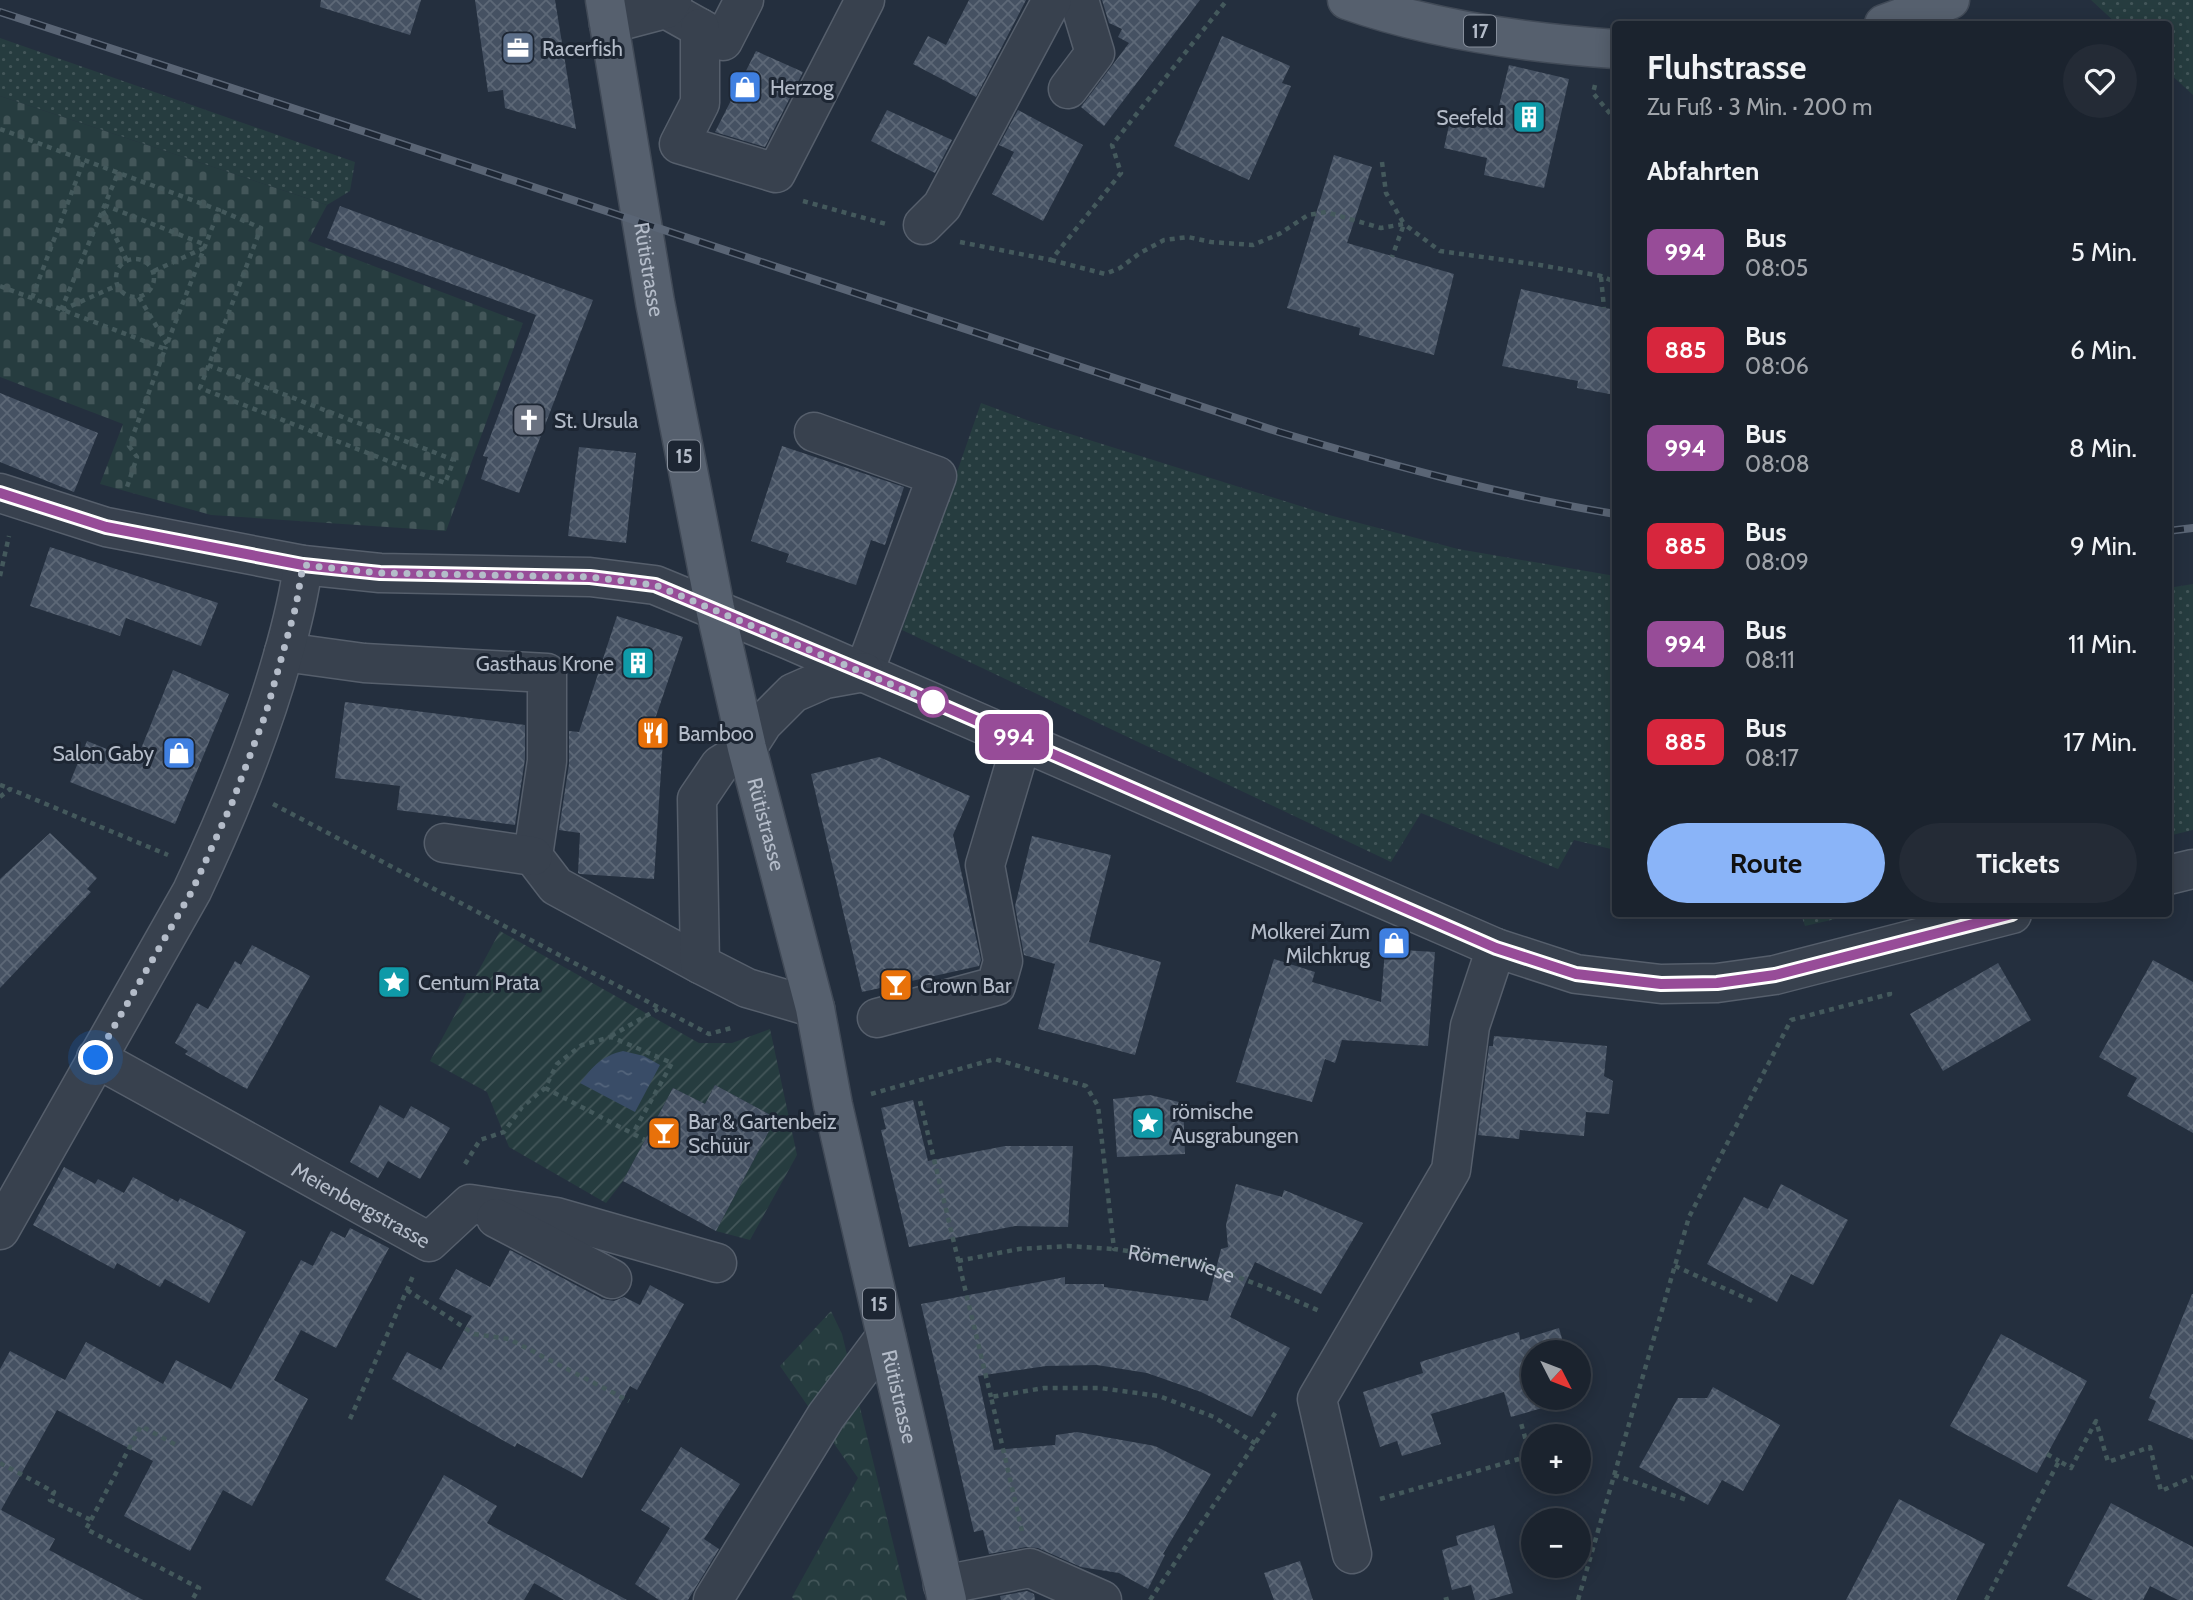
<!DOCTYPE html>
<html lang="de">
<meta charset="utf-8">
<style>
:root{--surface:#1b232e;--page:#242b36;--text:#f1f3f6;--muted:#a0a4aa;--line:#39404a;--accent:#8ab4f8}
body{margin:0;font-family:Cabin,sans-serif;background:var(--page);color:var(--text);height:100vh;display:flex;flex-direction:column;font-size:26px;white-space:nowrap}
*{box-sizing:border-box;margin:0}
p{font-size:23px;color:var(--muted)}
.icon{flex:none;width:38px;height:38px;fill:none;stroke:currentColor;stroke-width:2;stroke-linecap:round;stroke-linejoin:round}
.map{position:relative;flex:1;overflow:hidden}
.drawer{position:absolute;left:1612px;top:21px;width:560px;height:896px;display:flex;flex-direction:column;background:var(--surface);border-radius:7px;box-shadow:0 4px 18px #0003,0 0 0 2px var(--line)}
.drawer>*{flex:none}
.badge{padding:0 14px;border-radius:10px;font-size:24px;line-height:46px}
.needle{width:46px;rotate:132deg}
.controls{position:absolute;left:1521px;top:1340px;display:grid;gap:14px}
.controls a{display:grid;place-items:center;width:70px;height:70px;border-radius:50%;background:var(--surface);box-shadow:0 4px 18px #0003,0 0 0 2px var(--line);font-size:35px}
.you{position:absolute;width:35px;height:35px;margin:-18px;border:5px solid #fff;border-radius:50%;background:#1a73e8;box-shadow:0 0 0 10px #1a73e833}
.map>.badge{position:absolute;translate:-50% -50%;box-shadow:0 0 0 4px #fff}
h2{padding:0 35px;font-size:26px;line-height:63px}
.round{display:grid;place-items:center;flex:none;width:74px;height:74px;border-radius:37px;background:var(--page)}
.headline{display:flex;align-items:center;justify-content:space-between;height:119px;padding:0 35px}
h1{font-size:33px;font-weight:800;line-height:52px}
.action{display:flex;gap:14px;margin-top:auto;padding:14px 35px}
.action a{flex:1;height:80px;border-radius:42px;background:var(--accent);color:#111;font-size:28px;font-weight:800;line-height:80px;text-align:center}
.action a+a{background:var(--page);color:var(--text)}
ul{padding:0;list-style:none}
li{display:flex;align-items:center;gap:21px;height:98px;padding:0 35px}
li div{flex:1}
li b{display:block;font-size:26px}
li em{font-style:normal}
li .badge{min-width:77px;font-weight:700;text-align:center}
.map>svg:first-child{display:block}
</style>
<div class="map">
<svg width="2193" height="1600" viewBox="0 0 2193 1600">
<defs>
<pattern id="grass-dots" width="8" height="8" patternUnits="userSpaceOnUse" patternTransform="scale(1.75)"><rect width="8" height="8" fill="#263c3f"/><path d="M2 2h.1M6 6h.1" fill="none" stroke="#435659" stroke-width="1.8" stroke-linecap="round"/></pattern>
<pattern id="forest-crowns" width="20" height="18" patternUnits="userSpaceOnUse" patternTransform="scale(1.75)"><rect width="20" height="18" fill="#263c3f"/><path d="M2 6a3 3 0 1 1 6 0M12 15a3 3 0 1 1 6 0" fill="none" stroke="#435659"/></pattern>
<pattern id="cemetery-stones" width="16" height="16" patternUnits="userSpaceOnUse" patternTransform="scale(1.75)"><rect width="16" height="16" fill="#263c3f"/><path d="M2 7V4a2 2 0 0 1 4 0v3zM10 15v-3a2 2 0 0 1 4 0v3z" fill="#435659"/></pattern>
<pattern id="garden-furrows" width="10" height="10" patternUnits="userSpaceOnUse" patternTransform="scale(1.75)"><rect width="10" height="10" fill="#263c3f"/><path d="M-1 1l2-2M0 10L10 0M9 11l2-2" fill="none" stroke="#435659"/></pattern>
<pattern id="water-ripples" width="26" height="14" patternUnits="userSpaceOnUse" patternTransform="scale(1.75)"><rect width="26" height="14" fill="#394c67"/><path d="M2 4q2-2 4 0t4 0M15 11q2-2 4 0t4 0" fill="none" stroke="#53647b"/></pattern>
<pattern id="building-cross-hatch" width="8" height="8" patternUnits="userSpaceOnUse" patternTransform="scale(1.75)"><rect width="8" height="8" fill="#455162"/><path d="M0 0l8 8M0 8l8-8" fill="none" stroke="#5d6877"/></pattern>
</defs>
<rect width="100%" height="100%" fill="#242f3e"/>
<!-- grass -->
<path fill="url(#grass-dots)" d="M2091 0H2193V95L2168 72V24H2117Z
M0 38 355 162 350 191 327 205 0 96Z
M981 403 1032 422 1329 515 1458 549 1615 576V850L1574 840 1558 869 1421 813 1391 862 902 630Z
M2193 584V830L2168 836V588Z
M1801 914H1857L1805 926Z"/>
<!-- forest -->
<path fill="url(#forest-crowns)" d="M831 1311 842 1334 907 1600H795L792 1597 858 1478 780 1366Z"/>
<!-- cemetery -->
<path fill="url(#cemetery-stones)" d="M0 96 327 205 308 241 523 323 446 531 211 515 100 484 123 424 0 377Z"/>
<!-- garden -->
<path fill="url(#garden-furrows)" d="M500 931 699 1043H732L770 1029 797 1155 750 1240 716 1231 776 1118 715 1085 705 1104 673 1088 623 1181 606 1203 509 1147 487 1092 430 1061Z"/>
<!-- water -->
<path fill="url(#water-ripples)" d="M623 1051 644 1056 660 1065 635 1112 580 1083C593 1066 602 1056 623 1051Z"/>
<!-- building -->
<path fill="url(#building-cross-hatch)" d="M321 0H421L410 35 320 7Z
M475 0H555L576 129 505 108 503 90 488 92Z
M969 0H1026L976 97 913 64 928 36 946 45Z
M1102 0H1200L1104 126 1081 107 1129 43 1118 37 1122 29 1109 23Z
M1222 36 1290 66 1282 83 1291 86 1249 180 1174 146Z
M756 51 803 72 765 147 715 132Z
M1509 65 1569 79 1544 188 1484 175 1487 158 1444 148 1452 112 1495 122Z
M887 110 952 140 935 173 871 141Z
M1018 110 1083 145 1043 221 992 194 1014 152 999 145Z
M1334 155 1372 167 1347 243 1454 274 1434 355 1359 335 1360 328 1287 308Z
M340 206 593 300 519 493 481 479 488 457 483 456 536 315 327 238Z
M1521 289 1615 310V395L1577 388 1578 381 1502 366Z
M0 393 98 433 74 492 0 462Z
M782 446 904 487 885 545 871 540 856 585 786 562 789 554 751 541Z
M579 447 636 453 626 543 568 536Z
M50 547 218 603 201 646 126 618 120 636 30 606Z
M617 616 683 637 654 722 664 725 654 879 580 874 578 873 580 833 559 830 569 764V731L579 732Z
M173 670 229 694 175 824 70 782 87 741 136 761Z
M345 702 525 725V759L515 825 397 810 400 786 335 778Z
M879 757 970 796 953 835 981 960 979 966 862 992 811 774Z
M50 833 97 878 87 889 91 892 0 988V879Z
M1032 836 1111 855 1089 942 1161 962 1135 1055 1038 1029 1055 964 1024 955 1015 906Z
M252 945 310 976 247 1089 185 1054 188 1051 175 1043 197 1003 208 1009 235 961 241 965Z
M1385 949 1435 952 1428 1046 1342 1040 1335 1063 1325 1059 1312 1102 1236 1082 1274 959 1315 972 1312 982 1381 1002Z
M2153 960 2193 982V1133L2127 1096 2137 1078 2099 1057Z
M1998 963 2031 1020 1943 1071 1910 1014Z
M1494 1036 1607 1046 1604 1076 1613 1081 1609 1114 1586 1112 1584 1136 1520 1130 1519 1139 1478 1135 1489 1046H1493Z
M715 1085 776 1118 716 1231 623 1181 673 1088 705 1104Z
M1150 1095 1183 1103 1185 1154 1117 1157 1113 1099Z
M913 1100 928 1161 1005 1146H1073L1068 1227 1015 1226 909 1247 881 1130 886 1129 881 1108Z
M380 1105 404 1119 411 1106 450 1128 420 1179 388 1161 378 1178 350 1162Z
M64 1167 95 1184 98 1179 124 1193 133 1177 178 1202 180 1198 246 1232 209 1303 165 1279 160 1287 117 1263 114 1269 33 1225Z
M1236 1184 1282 1197 1284 1190 1363 1223 1321 1294 1255 1262 1230 1317 1290 1348 1252 1417 1201 1392 1147 1373 1097 1365 1046 1366 978 1376 994 1450 1055 1445 1056 1435 1077 1432 1155 1446 1211 1474 1163 1554 1165 1555 1148 1589 1119 1573 1081 1567 1038 1548 1026 1547 989 1554 983 1530 974 1532 921 1304 1065 1277V1284H1104V1287L1208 1301 1221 1249 1228 1247 1226 1225Z
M1781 1184 1848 1220 1813 1285 1791 1274 1777 1302 1707 1264 1744 1197 1768 1209Z
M350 1228 389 1248 336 1348 301 1330 274 1380 308 1399 252 1506 223 1490 190 1551 124 1516 153 1461 57 1410 1 1510 55 1539 49 1550 143 1600H0V1369L10 1351 65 1380 86 1342 163 1384 176 1360 231 1389 301 1260 313 1266 331 1231 345 1238Z
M510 1250 602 1299 614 1301 624 1297 640 1305 650 1285 684 1304 637 1390 630 1386 582 1478 517 1443 515 1447 392 1379 407 1352 441 1370 472 1316 439 1299 456 1269 490 1287Z
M2192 1294H2193V1440L2148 1420 2156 1401 2149 1398Z
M1559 1328 1566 1353H1533V1398H1577L1511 1417 1504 1392 1431 1414 1441 1444 1402 1456 1397 1441 1380 1447 1363 1392 1423 1373 1420 1362 1519 1332 1520 1340Z
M2001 1334 2087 1381 2037 1473 1950 1426Z
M1713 1387 1780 1425 1743 1491 1722 1480 1708 1505 1639 1467 1678 1398H1707Z
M681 1447 740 1484 704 1539 719 1549 688 1600H659L635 1584 670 1528 641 1510Z
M444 1475 497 1506 487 1523 627 1600H564L534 1583 524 1600H422L385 1580Z
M1899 1499 1985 1544 1956 1600H1846Z
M2111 1503 2193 1547V1600H2178L2150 1586 2143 1600H2093L2067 1586Z
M1494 1525 1513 1593 1488 1600H1475L1471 1585 1452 1590 1442 1550 1458 1545 1456 1536Z
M1300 1561 1313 1600H1274L1264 1573Z
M1027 1591 1034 1594 1035 1600H1001L1000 1596Z"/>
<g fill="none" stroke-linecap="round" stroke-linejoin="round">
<defs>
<g id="minor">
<path d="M666 9 723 41 744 0"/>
<path d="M609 24 666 9 672 0"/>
<path d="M700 28V103L679 144 776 173 865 0"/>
<path d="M1068 89 1095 53 1079 0"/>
<path d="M923 225 942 206 1052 0"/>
<path d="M814 432 937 476 864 672"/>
<path d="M0 493 106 527 303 565 380 573 590 577 655 585 789 640 1496 948 1576 974 1661 984 1717 983 1775 975 2012 914"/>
<path d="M284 652 364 663 547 673V761L533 856 556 886 700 964"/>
<path d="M444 843 533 856"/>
<path d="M2168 875 2193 869"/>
<path d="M815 1008 747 988 700 964 697 799 720 765 747 748 763 723 793 693 825 679 864 672"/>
<path d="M877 1018 996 986 1003 961 985 865 1022 741"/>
<path id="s2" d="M96 1058 429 1242 470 1204 556 1217 717 1263"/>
<path d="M496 1218 612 1279"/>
<path d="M0 1230 192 891C228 815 259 740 282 659 291 628 299 597 303 565"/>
<path d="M1352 1554 1317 1399 1451 1170 1470 1026 1496 948"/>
<path d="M943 1585 1030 1568 1102 1600"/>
<path d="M713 1600 826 1416 886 1336"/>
</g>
<g id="major">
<path id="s3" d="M605 0 655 302 715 608 747 748 815 1008 833 1105 947 1600"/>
<path d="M1347 0C1429 29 1529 43 1615 49"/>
<path d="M1884 24 1950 0"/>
</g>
</defs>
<!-- minor casing -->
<use href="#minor" stroke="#565f6c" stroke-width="41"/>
<!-- major casing -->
<use href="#major" stroke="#414a57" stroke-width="41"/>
<!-- path -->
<g stroke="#44595c" stroke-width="4.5" stroke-dasharray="5 5" stroke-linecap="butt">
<path d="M1595 85 1593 93 1612 116 1615 117"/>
<path d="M0 129 219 210 165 349"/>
<path d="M1382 162 1386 193 1404 224 1392 257"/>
<path d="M803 201 886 224"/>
<path d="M104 205 206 245"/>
<path d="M103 211 127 261"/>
<path d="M960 242 1051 260 1121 173 1112 145 1227 0"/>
<circle cx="135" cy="278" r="19"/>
<path d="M1051 260 1105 274 1120 268 1140 253 1164 240 1188 237 1211 242 1253 245 1279 234 1308 215 1326 212 1381 228 1404 224 1440 251 1540 265 1601 276 1615 282"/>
<path d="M154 271 204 248"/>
<path d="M1601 277 1604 308"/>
<path d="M0 286 165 349 129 446 137 457 126 490"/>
<path d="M139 297 167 344"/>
<path d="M32 298 84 160"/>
<path d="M61 310 118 173"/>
<path d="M62 310 118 285"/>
<path d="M208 365 454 460 445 483 200 388 261 228 219 210"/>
<path d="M0 576 9 536"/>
<path d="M0 785 9 788"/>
<path d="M0 797 10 789 168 855"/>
<path d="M273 804 709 1034 735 1027"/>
<path d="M611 1036 658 1009"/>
<path d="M545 1088 645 1140"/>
<path id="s1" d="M871 1094 995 1059 1086 1086 1098 1106 1114 1249 1196 1261 1269 1289 1322 1312"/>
<path d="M920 1101 991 1397"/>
<path d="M465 1164 480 1140 504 1132 522 1107 545 1088 557 1064 582 1045 611 1037 672 1063 633 1133"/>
<path d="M958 1261 1019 1249 1068 1246 1113 1249"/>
<path d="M1675 1266 1752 1301"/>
<path d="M407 1290 474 1334 509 1339 629 1401"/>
<path d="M350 1419 413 1276"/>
<path d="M2047 1454 2059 1461"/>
<path d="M0 1463 54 1492 50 1500 91 1520 86 1529 199 1588 192 1600"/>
<path d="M1614 1475 1687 1500"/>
<path d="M1380 1499 1519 1459 1527 1454 1528 1448 1521 1423"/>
<path d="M91 1520 141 1426 178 1446"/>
<path d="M1022 1531 991 1397 1044 1388H1100L1159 1396 1214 1417 1256 1444"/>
<path d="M1150 1600 1278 1409"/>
<path d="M1444 1600 1451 1598"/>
<path d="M1578 1600 1689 1217 1791 1020 1886 995 1890 994 1889 987"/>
<path d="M1986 1600 2059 1461 2071 1468 2096 1421 2108 1462 2150 1447 2161 1491 2193 1477"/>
</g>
<!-- minor -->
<use href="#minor" stroke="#38414e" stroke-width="38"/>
<!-- major -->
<use href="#major" stroke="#56606e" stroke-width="38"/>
<defs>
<path id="rail" d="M0 12 1279 432C1390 465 1501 495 1615 514
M2168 531 2193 528"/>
</defs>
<!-- rail casing -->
<use href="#rail" stroke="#5a6575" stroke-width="8"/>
<!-- rail -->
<use href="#rail" stroke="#1d2633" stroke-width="5" stroke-dasharray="16" stroke-linecap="butt"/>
</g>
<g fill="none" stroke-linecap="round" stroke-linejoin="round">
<defs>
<path id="line" d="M0 493 106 527 303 565 380 573 590 577 655 585 911 692 1496 948 1576 974 1661 984 1717 983 1775 975 2012 914"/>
</defs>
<!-- line casing -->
<use href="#line" stroke="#fff" stroke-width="16"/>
<!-- line -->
<use href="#line" stroke="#974c98" stroke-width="10"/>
<!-- walk -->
<path stroke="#b4bcc9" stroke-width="7" stroke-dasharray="0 12.6" d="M96 1058 192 891 232 803 266 713 296 606 303 565 380 573 590 577 655 585 933 702"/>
</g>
<!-- icons -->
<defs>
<symbol id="office-square" viewBox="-11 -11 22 22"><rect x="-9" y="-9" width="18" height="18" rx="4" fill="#5c6f8a" stroke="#1d2633"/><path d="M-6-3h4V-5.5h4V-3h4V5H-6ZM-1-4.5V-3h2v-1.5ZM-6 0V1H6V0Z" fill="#fff"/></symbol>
<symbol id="shop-square" viewBox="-11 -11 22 22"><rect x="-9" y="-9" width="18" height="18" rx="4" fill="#3f7fe0" stroke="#1d2633"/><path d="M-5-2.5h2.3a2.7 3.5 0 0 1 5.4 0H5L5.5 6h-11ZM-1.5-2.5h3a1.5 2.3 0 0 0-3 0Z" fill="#fff"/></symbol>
<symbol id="building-square" viewBox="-11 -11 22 22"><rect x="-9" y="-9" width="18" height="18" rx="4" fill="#0f9aa8" stroke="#1d2633"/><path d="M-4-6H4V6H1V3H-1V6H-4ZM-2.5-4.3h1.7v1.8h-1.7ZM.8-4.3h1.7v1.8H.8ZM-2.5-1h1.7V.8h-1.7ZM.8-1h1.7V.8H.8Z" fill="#fff"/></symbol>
<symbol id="church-square" viewBox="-11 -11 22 22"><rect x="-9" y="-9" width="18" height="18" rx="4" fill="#6b7280" stroke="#1d2633"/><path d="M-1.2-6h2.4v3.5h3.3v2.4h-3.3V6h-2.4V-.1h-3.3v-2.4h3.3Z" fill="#fff"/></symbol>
<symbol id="restaurant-square" viewBox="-11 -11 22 22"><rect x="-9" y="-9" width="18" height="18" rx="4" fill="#e8710a" stroke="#1d2633"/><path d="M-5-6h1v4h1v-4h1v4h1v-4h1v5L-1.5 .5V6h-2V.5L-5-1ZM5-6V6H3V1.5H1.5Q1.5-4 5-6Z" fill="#fff"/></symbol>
<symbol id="sight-square" viewBox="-11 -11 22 22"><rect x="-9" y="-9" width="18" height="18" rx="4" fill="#0f9aa8" stroke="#1d2633"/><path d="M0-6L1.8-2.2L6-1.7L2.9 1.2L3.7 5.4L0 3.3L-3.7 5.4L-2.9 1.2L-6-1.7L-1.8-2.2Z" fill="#fff"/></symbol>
<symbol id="bar-square" viewBox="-11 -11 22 22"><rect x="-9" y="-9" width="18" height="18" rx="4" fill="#e8710a" stroke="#1d2633"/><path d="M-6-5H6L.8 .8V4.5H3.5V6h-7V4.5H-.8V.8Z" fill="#fff"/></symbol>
</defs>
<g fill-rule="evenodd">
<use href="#office-square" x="499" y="29" width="38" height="38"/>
<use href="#shop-square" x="726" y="68" width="38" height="38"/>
<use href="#building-square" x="1510" y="98" width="38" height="38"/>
<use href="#church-square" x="510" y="401" width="38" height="38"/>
<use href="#building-square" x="619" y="644" width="38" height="38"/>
<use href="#restaurant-square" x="634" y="714" width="38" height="38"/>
<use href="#shop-square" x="160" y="734" width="38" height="38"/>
<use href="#shop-square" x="1375" y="924" width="38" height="38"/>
<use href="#sight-square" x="375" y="963" width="38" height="38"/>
<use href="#bar-square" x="877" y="966" width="38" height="38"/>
<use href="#sight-square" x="1129" y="1104" width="38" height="38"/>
<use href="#bar-square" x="645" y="1114" width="38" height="38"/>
</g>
<!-- markers -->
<circle fill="#fff" stroke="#974c98" stroke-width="3.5" cx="933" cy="702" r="14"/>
<g text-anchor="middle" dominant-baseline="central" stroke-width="6" stroke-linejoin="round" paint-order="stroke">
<!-- shield labels -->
<g fill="#1d2633" stroke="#878f9c" stroke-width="2">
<rect x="1464" y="15.5" width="32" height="31" rx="5"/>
<rect x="668" y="440.5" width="32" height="31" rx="5"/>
<rect x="863" y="1288.5" width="32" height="31" rx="5"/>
</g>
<g font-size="19" font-weight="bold" fill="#b4bcc9">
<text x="1480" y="31">17</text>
<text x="684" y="456">15</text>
<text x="879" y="1304">15</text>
</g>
<!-- poi labels -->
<g font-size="21" fill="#b4bcc9" stroke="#1d2633" text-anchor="start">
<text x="542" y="48">Racerfish</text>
<text x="770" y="87">Herzog</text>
<text x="1504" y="117" text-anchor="end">Seefeld</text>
<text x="554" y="420">St. Ursula</text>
<text x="614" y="663" text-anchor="end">Gasthaus Krone</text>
<text x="678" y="733">Bamboo</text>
<text x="154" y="753" text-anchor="end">Salon Gaby</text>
<text x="1370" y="931" text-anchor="end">Molkerei Zum<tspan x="1370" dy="24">Milchkrug</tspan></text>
<text x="418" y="982">Centum Prata</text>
<text x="920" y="985">Crown Bar</text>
<text x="1172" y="1111">römische<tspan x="1172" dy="24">Ausgrabungen</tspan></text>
<text x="688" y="1121">Bar &amp; Gartenbeiz<tspan x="688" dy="24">Schüür</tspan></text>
</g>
<!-- street labels -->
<g font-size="21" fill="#b4bcc9" stroke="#1d2633">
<text stroke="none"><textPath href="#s3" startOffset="273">Rütistrasse</textPath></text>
<text stroke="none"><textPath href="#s3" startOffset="840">Rütistrasse</textPath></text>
<text stroke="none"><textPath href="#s2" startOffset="303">Meienbergstrasse</textPath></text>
<text stroke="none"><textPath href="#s1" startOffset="460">Römerwiese</textPath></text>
<text stroke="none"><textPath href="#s3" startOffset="1428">Rütistrasse</textPath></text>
</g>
</g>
</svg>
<div class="controls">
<a><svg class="needle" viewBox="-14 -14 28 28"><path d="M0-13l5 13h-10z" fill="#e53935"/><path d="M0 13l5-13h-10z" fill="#a0a4aa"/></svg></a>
<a>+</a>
<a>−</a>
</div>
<div class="you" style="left:96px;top:1058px"></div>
<b class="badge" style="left:1014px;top:737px;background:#974c98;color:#fff">994</b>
<section class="drawer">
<div class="headline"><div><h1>Fluhstrasse</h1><p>Zu Fuß · 3 Min. · 200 m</p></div><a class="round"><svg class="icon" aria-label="heart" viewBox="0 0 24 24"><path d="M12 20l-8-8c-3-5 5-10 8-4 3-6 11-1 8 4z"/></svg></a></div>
<h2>Abfahrten</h2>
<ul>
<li><span class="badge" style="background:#974c98;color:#fff">994</span><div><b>Bus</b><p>08:05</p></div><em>5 Min.</em></li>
<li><span class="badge" style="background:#d7263d;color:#fff">885</span><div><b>Bus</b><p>08:06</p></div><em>6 Min.</em></li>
<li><span class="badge" style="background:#974c98;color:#fff">994</span><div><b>Bus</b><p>08:08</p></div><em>8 Min.</em></li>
<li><span class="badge" style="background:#d7263d;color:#fff">885</span><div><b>Bus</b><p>08:09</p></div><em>9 Min.</em></li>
<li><span class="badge" style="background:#974c98;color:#fff">994</span><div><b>Bus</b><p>08:11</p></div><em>11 Min.</em></li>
<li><span class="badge" style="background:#d7263d;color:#fff">885</span><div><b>Bus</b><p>08:17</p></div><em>17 Min.</em></li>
</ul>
<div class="action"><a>Route</a><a>Tickets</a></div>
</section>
</div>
